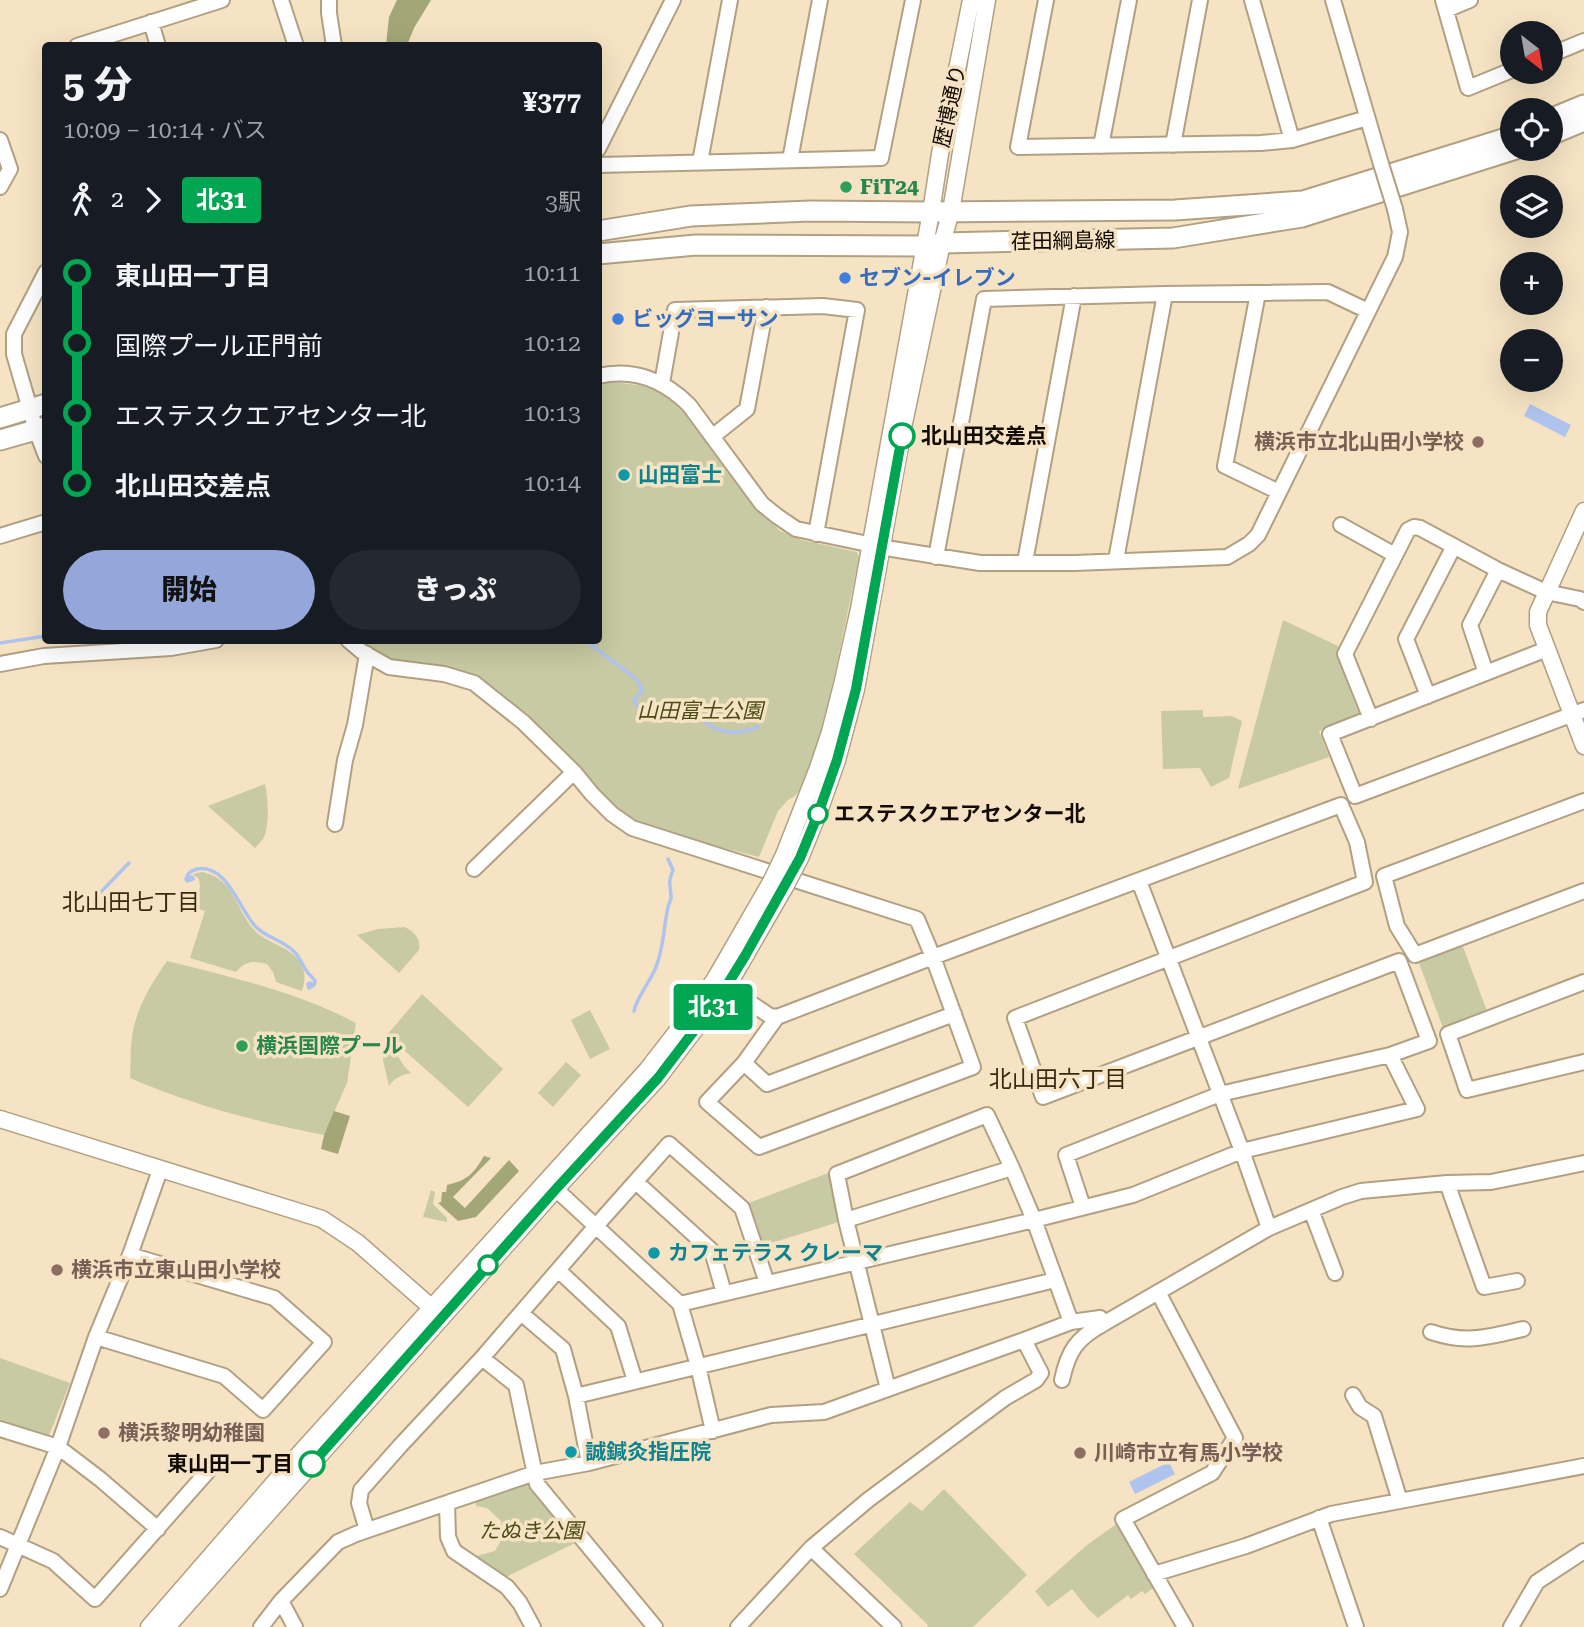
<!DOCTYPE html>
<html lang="ja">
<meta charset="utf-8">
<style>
:root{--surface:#171b24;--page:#242831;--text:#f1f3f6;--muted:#9ea1a6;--accent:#95a6da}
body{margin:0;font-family:"Roboto Serif","Noto Sans JP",serif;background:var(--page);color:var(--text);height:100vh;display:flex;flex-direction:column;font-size:26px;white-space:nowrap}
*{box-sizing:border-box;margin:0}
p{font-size:23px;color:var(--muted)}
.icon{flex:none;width:38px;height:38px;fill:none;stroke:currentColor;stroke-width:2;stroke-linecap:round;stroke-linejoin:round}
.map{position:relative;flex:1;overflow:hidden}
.side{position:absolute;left:42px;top:42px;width:560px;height:602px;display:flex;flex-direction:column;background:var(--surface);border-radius:7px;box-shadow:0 7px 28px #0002}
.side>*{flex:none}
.badge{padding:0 14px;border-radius:5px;font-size:24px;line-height:46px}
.needle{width:46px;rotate:149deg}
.tools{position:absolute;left:1500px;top:21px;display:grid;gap:14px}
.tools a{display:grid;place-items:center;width:63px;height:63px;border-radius:50%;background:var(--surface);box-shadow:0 7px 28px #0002;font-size:35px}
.map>.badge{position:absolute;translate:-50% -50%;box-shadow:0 0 0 4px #fff}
.legs{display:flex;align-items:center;gap:10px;height:77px;padding:0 21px;font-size:23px}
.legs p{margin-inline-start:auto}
.summary{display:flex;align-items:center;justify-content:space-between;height:119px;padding:0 21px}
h1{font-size:38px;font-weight:800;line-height:52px}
.action{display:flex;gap:14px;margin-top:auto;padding:14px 21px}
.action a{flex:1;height:80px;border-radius:42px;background:var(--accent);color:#111;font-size:28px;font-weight:800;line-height:80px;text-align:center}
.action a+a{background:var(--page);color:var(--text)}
ul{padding:0 21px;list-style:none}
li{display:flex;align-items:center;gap:24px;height:70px;font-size:26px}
li i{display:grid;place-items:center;width:10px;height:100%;margin:0 9px;background:currentColor}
li i::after{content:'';width:18px;height:18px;margin:-9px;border:5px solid;border-radius:50%;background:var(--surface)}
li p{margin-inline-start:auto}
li:first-child i{background:linear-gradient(#0000 50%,currentColor 0)}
li:last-child i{background:linear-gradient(currentColor 50%,#0000 0)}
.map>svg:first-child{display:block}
</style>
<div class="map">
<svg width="1584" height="1627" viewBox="0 0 1584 1627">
<rect width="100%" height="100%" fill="#f6e3c4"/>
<!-- green -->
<path fill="#c7caa2" d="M611 382 647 386 667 396 687 415 749 499 780 531 802 540 857 552 859 558 822 735 805 784 795 796 788 800 778 811 759 857 700 842 633 822 606 804 483 683 394 662 368 649 358 641 598 640V385Z
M1283 620 1340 647 1337 656 1359 714 1319 731 1329 757 1238 789Z
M1203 710V717L1232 716 1242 721 1229 778 1211 787 1200 768 1163 769 1161 711Z
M265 784C268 797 270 827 263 839 261 842 258 845 255 848L208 806Z
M202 872C235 878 236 912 256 932 269 944 292 947 301 964 306 974 305 981 302 991L276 982 273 972 267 964C252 961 247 960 236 972L190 958 205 911 186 905 187 901 193 902 194 897 199 892 200 886 199 879 193 874Z
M405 927C415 933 421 938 419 950L399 973 357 935 378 929Z
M1462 944 1487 1011 1443 1028 1418 960Z
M167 961C231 977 298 992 356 1023L347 1083 324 1135C257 1122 192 1105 130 1078 131 1065 130 1052 132 1038 135 1010 151 984 167 961Z
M422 994 503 1069 468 1107 387 1035Z
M590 1010 610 1049 590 1059 571 1020Z
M385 1036 404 1066 411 1073C402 1075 395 1077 389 1086L383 1060Z
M566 1062 581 1075 553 1107 538 1093Z
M831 1172 842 1221 759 1247 746 1204Z
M431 1190 435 1192 433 1204 447 1218V1222L423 1217Z
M0 1358 70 1383 48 1438 0 1423Z
M525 1484 533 1487 579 1541 504 1578 472 1557 495 1551 503 1537 501 1521 487 1508 476 1506 475 1498Z
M944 1489 1027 1575 973 1627H927L928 1625 854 1554 910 1502 922 1511Z
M1115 1525 1120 1527 1156 1586 1145 1594 1142 1591 1131 1599 1128 1595 1098 1618 1089 1610 1072 1589 1048 1607 1035 1591 1087 1545Z"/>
<!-- forest -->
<path fill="#a3a677" d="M397 0H431L414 28 407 45H386L389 17Z
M334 1111 350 1116 338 1154 321 1149 324 1135Z
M484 1156 491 1158 453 1197 465 1208 509 1160 519 1171 476 1217 458 1221 438 1203 441 1202 442 1192H446L447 1185C468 1180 473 1174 484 1156Z"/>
<!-- water -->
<path fill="#aec4ee" d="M1530 404 1571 425 1565 437 1524 416Z
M1169 1462 1175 1474 1135 1494 1129 1482Z"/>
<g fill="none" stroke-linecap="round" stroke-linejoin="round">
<!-- stream -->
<path stroke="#aec4ee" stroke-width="3.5" d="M585 640 636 679 643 690 634 700 639 710 647 717 666 718 671 704 681 703C708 725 720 741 758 727
M0 643 46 636
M189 878 192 877 193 879 187 881 186 879C188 873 190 871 197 869 227 863 240 911 256 927 265 936 275 938 284 944 300 953 299 961 308 973 311 976 313 978 315 981L314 985 309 988 308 984 310 983 311 984 310 985
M91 902 129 863
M634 1011C638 993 653 980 658 961 664 943 664 925 668 907 669 903 671 901 671 897 671 883 667 886 673 870L668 859"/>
<defs>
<path id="minor" d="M281 0 296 46
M329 0V13L334 46
M1046 0 1018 147 1261 143 1292 140 1367 118
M1252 0 1292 140
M1333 0 1381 164
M1443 0 1468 88 1512 70
M1446 10 1470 0
M151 22 158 46
M77 46 222 0
M1550 55 1584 41
M0 140 10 169 0 187
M1173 145 1200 0
M1101 146 1129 0
M598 149 673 0
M790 160 820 0
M700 162 730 0
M598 165 881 158 913 0
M46 272 14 334V354L36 430 46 456
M1258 293 1225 466 1279 492
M598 376C633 368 664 380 689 405L762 504 777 516 796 529 892 549 980 563H1075L1227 557 1249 544 1258 535 1395 257 1400 232 1395 209
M662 383 675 310 823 306 857 310 816 534
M712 437 747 409 766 307
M1341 525 1395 555
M0 536 46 522
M936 557 984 299 1165 294 1328 292 1368 311
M1116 560 1165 294
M1025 562 1074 296
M348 640 361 651 389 667 444 674 474 683 523 722 574 772 592 794 612 814 632 828 917 919 933 957 973 1067 759 1147 707 1102 744 1063 777 1017
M1547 649 1330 734 1355 796 1584 710
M0 664 44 656 171 648 216 640
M1486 673 1470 625 1498 570
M1428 696 1406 639 1454 546
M1371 719 1345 654 1408 530 1414 527 1420 528 1498 570 1546 592 1580 599 1584 602
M1584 801 1384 876 1397 926 1415 955 1584 891
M335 824 345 760 355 725 367 654
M474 869 574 772
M719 982 770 1016 777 1017 933 957 1341 805 1357 842 1365 882 1015 1018 1043 1097 1399 961 1429 1041 1390 1055 1220 1094 1066 1155 1083 1207
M1584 982 1448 1034 1467 1090 1584 1062
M744 1063 767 1084 954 1014
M548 1182 680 1304 1034 1220 1133 1195 1242 1151 1139 881
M636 1182 712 1251 724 1293
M1447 1183 1484 1287 1517 1281
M1311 1210 1335 1273
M846 1220 1012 1168
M1269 1228 1242 1151 1417 1109 1390 1055
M558 1270 618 1326 635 1381
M1158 1292 1235 1438 1212 1473 1123 1519 1185 1627
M680 1304 698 1366 713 1431
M521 1313 563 1349 576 1396 589 1463
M1431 1332C1466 1344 1488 1337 1523 1329
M96 1337 224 1376 263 1410 324 1342 274 1298 130 1255
M482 1358 516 1385 537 1484 655 1627
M1062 1380C1068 1351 1077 1338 1103 1324
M888 1389 846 1220 837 1174 987 1115 1012 1168 1034 1220 1071 1322
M1353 1395 1360 1407 1374 1416 1400 1501
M576 1396 1055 1280
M0 1429 58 1447 100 1479 158 1529
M447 1503 448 1537 454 1551 507 1587 520 1603 533 1627
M1319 1518 1356 1627
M367 1530 359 1503 361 1490 400 1446 482 1358 596 1226 669 1144 742 1208 767 1283
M0 1537 53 1561 95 1599 216 1462
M811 1548 894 1627
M1154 1574 1246 1546 1331 1514 1584 1466
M0 1589 58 1447 96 1337 130 1255 160 1170
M281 1601 295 1627
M261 1627 281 1601 338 1542 356 1534 535 1473 589 1463 771 1415 824 1412 1024 1340 1071 1322 1100 1318 1103 1324 1269 1228 1342 1197 1361 1191 1447 1183 1491 1182 1584 1163
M738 1627 811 1548 868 1500 1005 1398 1036 1380 1041 1373 1024 1340
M1511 1627 1537 1582 1584 1551"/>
<path id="tertiary" d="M1584 511 1538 612V625L1584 746
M784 855 818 768 830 732 842 685 859 609 931 212 940 154 971 0
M800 858 818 814 837 760 856 689 904 423 942 243 951 211 987 0
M0 1119 322 1219 358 1243 440 1315
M149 1627 300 1453 647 1070 699 1003 715 979 771 882
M167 1627 556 1189 658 1078 727 987 786 885"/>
<path id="secondary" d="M1550 119 1584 105
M1550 135 1584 121
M598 231 691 216 738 214 810 211 931 212 1175 210 1303 201 1500 140 1512 135
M598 254 696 245 925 246 942 243 1173 238 1302 217 1516 149
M0 418 46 404
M0 440 46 427"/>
</defs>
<!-- minor casing -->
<use href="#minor" stroke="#b1a082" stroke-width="18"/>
<!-- tertiary casing -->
<use href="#tertiary" stroke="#b1a082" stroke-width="19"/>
<!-- secondary casing -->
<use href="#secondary" stroke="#b1a082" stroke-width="23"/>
<!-- minor -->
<use href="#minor" stroke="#fff" stroke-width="14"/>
<!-- tertiary -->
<use href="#tertiary" stroke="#fff" stroke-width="16"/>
<!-- secondary -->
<use href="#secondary" stroke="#fff" stroke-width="19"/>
<defs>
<path id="minor-bridge" d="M1381 164 1395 209"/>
<path id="tertiary-bridge" d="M771 882 784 855
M786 885 800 858"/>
</defs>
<!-- minor-bridge casing -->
<use href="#minor-bridge" stroke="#b1a082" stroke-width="18" stroke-linecap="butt"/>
<!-- tertiary-bridge casing -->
<use href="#tertiary-bridge" stroke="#b1a082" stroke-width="19" stroke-linecap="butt"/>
<!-- minor-bridge -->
<use href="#minor-bridge" stroke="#fff" stroke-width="14"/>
<!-- tertiary-bridge -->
<use href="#tertiary-bridge" stroke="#fff" stroke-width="16"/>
</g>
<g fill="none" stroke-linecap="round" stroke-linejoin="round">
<defs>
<path id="line-1" d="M312 1464 556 1189 658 1078 719 998 745 956 800 858 818 814 837 760 856 689 902 436"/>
</defs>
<!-- line-1 casing -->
<use href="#line-1" stroke="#fff" stroke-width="16"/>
<!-- line-1 -->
<use href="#line-1" stroke="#00a651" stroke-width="10"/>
</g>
<!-- markers -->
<g fill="#2e9e5b" stroke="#f6e3c4" stroke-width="2.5">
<circle cx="846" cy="187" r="7"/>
<circle cx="242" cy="1046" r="7"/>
</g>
<g fill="#3f7fe0" stroke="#f6e3c4" stroke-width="2.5">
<circle cx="845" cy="278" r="7"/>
<circle cx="618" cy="319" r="7"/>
</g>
<g fill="#fff" stroke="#00a651" stroke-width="3.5">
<circle cx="902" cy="436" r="12"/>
<circle cx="818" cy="814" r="9"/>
<circle cx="488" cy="1265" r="9"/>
<circle cx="312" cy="1464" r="12"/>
</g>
<g fill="#8d6e63" stroke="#f6e3c4" stroke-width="2.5">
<circle cx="1478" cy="442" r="7"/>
<circle cx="57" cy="1270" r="7"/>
<circle cx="104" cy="1433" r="7"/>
<circle cx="1080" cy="1453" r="7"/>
</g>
<g fill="#0f9aa8" stroke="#f6e3c4" stroke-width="2.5">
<circle cx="624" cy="475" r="7"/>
<circle cx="654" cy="1253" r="7"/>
<circle cx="571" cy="1452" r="7"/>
</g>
<g text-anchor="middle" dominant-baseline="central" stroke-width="7" stroke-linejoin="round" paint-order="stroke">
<!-- street labels -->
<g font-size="21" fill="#110b03" stroke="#f6e3c4">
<text transform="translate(950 106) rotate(-78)">歴博通り</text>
<text transform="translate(1063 241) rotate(-1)">荏田綱島線</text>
</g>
<!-- leisure labels -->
<g font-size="21" font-weight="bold" fill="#27864d" stroke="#f6e3c4" text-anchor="start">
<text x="860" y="187">FiT24</text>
<text x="256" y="1046">横浜国際プール</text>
</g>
<!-- shop labels -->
<g font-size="21" font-weight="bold" fill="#366cbe" stroke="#f6e3c4" text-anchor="start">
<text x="859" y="278">セブン-イレブン</text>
<text x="632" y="319">ビッグヨーサン</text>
</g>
<!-- stop labels -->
<g font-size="21" font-weight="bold" fill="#110b03" stroke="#f6e3c4" text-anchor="start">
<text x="921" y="436">北山田交差点</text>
<text x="834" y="814">エステスクエアセンター北</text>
<text x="293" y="1464" text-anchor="end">東山田一丁目</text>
</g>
<!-- education labels -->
<g font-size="21" font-weight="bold" fill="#785e54" stroke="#f6e3c4" text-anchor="start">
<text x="1464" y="442" text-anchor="end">横浜市立北山田小学校</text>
<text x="71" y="1270">横浜市立東山田小学校</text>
<text x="118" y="1433">横浜黎明幼稚園</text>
<text x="1094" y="1453">川崎市立有馬小学校</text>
</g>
<!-- culture labels -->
<g font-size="21" font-weight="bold" fill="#0d838f" stroke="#f6e3c4" text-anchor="start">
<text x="638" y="475">山田富士</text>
<text x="668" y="1253">カフェテラス クレーマ</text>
<text x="585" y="1452">誠鍼灸指圧院</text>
</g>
<!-- park labels -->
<g font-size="21" font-style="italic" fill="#4a4c14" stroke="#f6e3c4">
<text x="700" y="711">山田富士公園</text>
<text x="531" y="1531">たぬき公園</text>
</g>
<!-- neighbourhood labels -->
<g font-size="23" fill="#392b10" stroke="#f6e3c4">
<text x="131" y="902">北山田七丁目</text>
<text x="1058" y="1079">北山田六丁目</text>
</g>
</g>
</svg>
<div class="tools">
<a><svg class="needle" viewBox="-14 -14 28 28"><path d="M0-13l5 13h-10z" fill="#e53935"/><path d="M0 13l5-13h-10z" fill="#9ea1a6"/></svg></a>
<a><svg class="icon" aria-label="locate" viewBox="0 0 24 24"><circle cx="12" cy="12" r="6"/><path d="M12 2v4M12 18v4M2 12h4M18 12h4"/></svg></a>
<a><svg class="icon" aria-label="layers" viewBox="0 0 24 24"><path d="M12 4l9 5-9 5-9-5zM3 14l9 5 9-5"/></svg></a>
<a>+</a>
<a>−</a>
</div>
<b class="badge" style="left:713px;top:1007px;background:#00a651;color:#fff">北31</b>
<section class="side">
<div class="summary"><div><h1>5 分</h1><p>10:09 – 10:14 · バス</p></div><b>¥377</b></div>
<div class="legs"><svg class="icon" aria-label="walk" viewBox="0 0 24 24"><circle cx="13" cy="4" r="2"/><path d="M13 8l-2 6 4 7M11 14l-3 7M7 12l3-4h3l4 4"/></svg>2<svg class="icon" aria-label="forward" viewBox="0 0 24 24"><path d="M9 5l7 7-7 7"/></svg><b class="badge" style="background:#00a651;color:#fff">北31</b><p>3駅</p></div>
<ul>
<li><i style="color:#00a651"></i><b>東山田一丁目</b><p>10:11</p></li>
<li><i style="color:#00a651"></i><span>国際プール正門前</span><p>10:12</p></li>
<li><i style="color:#00a651"></i><span>エステスクエアセンター北</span><p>10:13</p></li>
<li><i style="color:#00a651"></i><b>北山田交差点</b><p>10:14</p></li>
</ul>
<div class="action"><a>開始</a><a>きっぷ</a></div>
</section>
</div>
